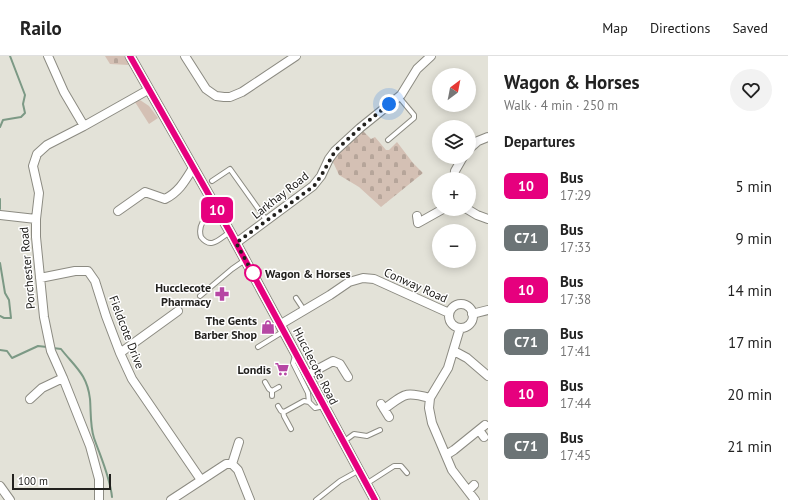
<!DOCTYPE html>
<meta charset="utf-8">
<style>
:root{--surface:#fff;--page:#f2f2f2;--text:#222;--muted:#767676;--line:#e0e0e0}
body{margin:0;font-family:"PT Sans",sans-serif;background:var(--page);color:var(--text);height:100vh;display:flex;flex-direction:column;font-size:15px;white-space:nowrap}
*{box-sizing:border-box;margin:0}
p{font-size:13px;color:var(--muted)}
.icon{flex:none;width:22px;height:22px;fill:none;stroke:currentColor;stroke-width:2;stroke-linecap:round;stroke-linejoin:round}
.map{position:relative;flex:1;overflow:hidden}
.side{display:flex;flex-direction:column;background:var(--surface);width:300px}
.side>*{flex:none}
.badge{padding:0 8px;border-radius:6px;font-size:14px;line-height:26px}
.needle{width:26px;rotate:32deg}
.controls{position:absolute;left:432px;top:12px;display:grid;gap:8px}
.controls a{display:grid;place-items:center;width:44px;height:44px;border-radius:50%;background:var(--surface);box-shadow:0 2px 10px #0003;font-size:20px}
.scale{position:absolute;left:12px;bottom:10px;width:99px;box-sizing:border-box;padding-left:4px;border:2px solid #22211e;border-top:0;font-size:11px;line-height:14px;white-space:nowrap;color:#22211e;-webkit-text-stroke:3px #fff;paint-order:stroke}
.you{position:absolute;width:20px;height:20px;margin:-10px;border:3px solid #fff;border-radius:50%;background:#1a73e8;box-shadow:0 0 0 6px #1a73e833}
.map>.badge{position:absolute;translate:-50% -50%;box-shadow:0 0 0 2px #fff}
h2{padding:0 16px;font-size:15px;line-height:36px}
.round{display:grid;place-items:center;flex:none;width:42px;height:42px;border-radius:21px;background:var(--page)}
.headline{display:flex;align-items:center;justify-content:space-between;height:68px;padding:0 16px}
h1{font-size:19px;font-weight:700;line-height:30px}
ul{padding:0;list-style:none}
li{display:flex;align-items:center;gap:12px;height:52px;padding:0 16px}
li div{flex:1}
li b{display:block;font-size:15px}
li em{font-style:normal}
li .badge{min-width:44px;font-weight:700;text-align:center}
header{display:flex;align-items:center;gap:24px;box-sizing:border-box;height:56px;padding:0 20px;background:var(--surface);border-bottom:1px solid var(--line)}
header strong{font-size:19px}
nav{display:flex;gap:22px;margin-inline-start:auto;font-size:14px}
main{display:flex;flex:1;min-height:0}
.map>svg:first-child{display:block}
</style>
<header>
<strong>Railo</strong>
<nav><a>Map</a><a>Directions</a><a>Saved</a></nav>
</header>
<main>
<div class="map">
<svg width="488" height="444" viewBox="0 0 488 444">
<defs>
<pattern id="cemetery-stones" width="16" height="16" patternUnits="userSpaceOnUse"><rect width="16" height="16" fill="#d4c0b4"/><path d="M2 7V4a2 2 0 0 1 4 0v3zM10 15v-3a2 2 0 0 1 4 0v3z" fill="#b6a59a"/></pattern>
</defs>
<rect width="100%" height="100%" fill="#e3e2d8"/>
<!-- green -->
<path fill="#d4c0b4" d="M140 44 149 50 158 62 149 68 135 46Z"/>
<!-- cemetery -->
<path fill="url(#cemetery-stones)" d="M105 0H124L129 9 110 8Z
M363 75 371 83 375 81 386 94H389L397 86 413 107 423 117 381 151 359 131 339 119 333 106V101Z"/>
<g fill="none" stroke-linecap="round" stroke-linejoin="round">
<!-- stream -->
<path stroke="#7c9985" stroke-width="2" d="M0 71 3 64 21 61 25 57 23 48 25 39 10 0
M0 143V153
M0 207 5 237 9 244 11 262H4L0 260
M53 292 61 293C75 311 87 318 90 343 91 355 90 370 94 382 101 402 110 421 112 441
M0 294 7 295 12 302 38 290 47 291"/>
<defs>
<path id="service" d="M388 84 414 62V59L399 41
M212 125 230 113 267 165
M215 152C207 160 197 168 201 181 211 194 219 183 230 176
M200 240 232 213 245 204
M296 242 304 254
M258 291 284 275
M295 300 293 307 308 337 309 346 315 352 324 350
M265 326 269 333 272 335
M272 340V335L279 331
M278 350 281 355 284 356 304 345 309 346
M283 356 284 360 291 373
M343 386 354 378 367 380 380 374
M366 428 394 410H401L407 417
M316 444 340 425 358 415"/>
<path id="minor" d="M48 0 64 36 84 70
M185 0 206 33 216 40 224 41H230L242 36 296 0
M469 93 478 85 488 81
M454 123 455 115 463 101
M467 153 477 159 488 163
M118 155 145 136 165 143C179 136 185 125 193 112
M0 159 36 163
M417 160 418 167 443 153
M236 187 313 130 321 120 329 103 335 95 360 72 401 39 417 13 431 0
M40 222 75 215H88L95 225 106 260 120 297 132 323 201 424
M449 260a12 12 0 1 1 24 0a12 12 0 1 1-24 0Z
M472 258 488 254
M281 268 330 239 349 226 363 222 374 223 449 257
M460 272 448 312 430 342 429 352 432 367 452 414 475 444
M454 295 467 302 488 320
M120 297 178 255
M307 319 333 305 340 308 348 321
M30 343 42 332 63 322
M381 348 389 361
M384 353C405 338 404 335 430 342
M479 374 484 381
M446 399 454 394 485 369
M232 408 239 386
M0 430 10 444
M468 435 474 429
M99 444V423L90 390 63 322 51 295 44 261 36 181V163L39 137 33 110 37 98 47 89 84 70 148 34
M171 444 226 408H232L238 414 250 444"/>
<path id="tertiary" d="M130 0 230 176 375 444"/>
</defs>
<!-- service casing -->
<use href="#service" stroke="#8c8b82" stroke-width="6"/>
<!-- minor casing -->
<use href="#minor" stroke="#8c8b82" stroke-width="10"/>
<!-- tertiary casing -->
<use href="#tertiary" stroke="#8c8b82" stroke-width="11"/>
<!-- service -->
<use href="#service" stroke="#fff" stroke-width="4"/>
<!-- minor -->
<use href="#minor" stroke="#fff" stroke-width="8"/>
<!-- tertiary -->
<use href="#tertiary" stroke="#fff" stroke-width="9"/>
</g>
<g fill="none" stroke-linecap="round" stroke-linejoin="round">
<defs>
<path id="line" d="M130 0 230 176 375 444"/>
</defs>
<!-- line casing -->
<use href="#line" stroke="#fff" stroke-width="9"/>
<!-- line -->
<use href="#line" stroke="#e6007e" stroke-width="6"/>
<!-- walk -->
<path stroke="#22211e" stroke-width="4" stroke-dasharray="0 7.2" d="M253 217 254 219 236 187 314 130 321 120 335 95 360 72 389 48"/>
</g>
<!-- icons -->
<defs>
<symbol id="pharmacy-bare" viewBox="-9 -9 18 18"><path d="M-2-6h4v4h4v4h-4v4h-4v-4h-4v-4h4Z" fill="#b647a4" stroke="#fff" stroke-width="2.5" paint-order="stroke"/></symbol>
<symbol id="shop-bare" viewBox="-9 -9 18 18"><path d="M-5-2.5h2.3a2.7 3.5 0 0 1 5.4 0H5L5.5 6h-11ZM-1.5-2.5h3a1.5 2.3 0 0 0-3 0Z" fill="#b647a4" stroke="#fff" stroke-width="2.5" paint-order="stroke"/></symbol>
<symbol id="supermarket-bare" viewBox="-9 -9 18 18"><path d="M-6-5.5h2.5l.6 2H6L4.5 2H-2.5L-4.4-4H-6ZM-1.5 3.2a1.3 1.3 0 1 0 .1 0ZM3 3.2a1.3 1.3 0 1 0 .1 0Z" fill="#b647a4" stroke="#fff" stroke-width="2.5" paint-order="stroke"/></symbol>
</defs>
<g fill-rule="evenodd">
<use href="#pharmacy-bare" x="212" y="228" width="20" height="20"/>
<use href="#shop-bare" x="258" y="261" width="20" height="20"/>
<use href="#supermarket-bare" x="272" y="303" width="20" height="20"/>
</g>
<!-- markers -->
<circle fill="#fff" stroke="#e6007e" stroke-width="2" cx="253" cy="217" r="8"/>
<g text-anchor="middle" dominant-baseline="central" stroke-width="3" stroke-linejoin="round" paint-order="stroke">
<!-- street labels -->
<g font-size="12" fill="#22211e" stroke="#fff">
<text transform="translate(280 139) rotate(-38)">Larkhay Road</text>
<text transform="translate(27 212) rotate(-95)">Porchester Road</text>
<text transform="translate(416 229) rotate(24)">Conway Road</text>
<text transform="translate(127 276) rotate(69)">Fieldcote Drive</text>
<text transform="translate(316 310) rotate(63)">Hucclecote Road</text>
</g>
<!-- stop labels -->
<g font-size="12" font-weight="bold" fill="#22211e" stroke="#fff" text-anchor="start">
<text x="265" y="217">Wagon &amp; Horses</text>
</g>
<!-- poi labels -->
<g font-size="12" font-weight="bold" fill="#22211e" stroke="#fff" text-anchor="end">
<text x="211" y="231">Hucclecote<tspan x="211" dy="14">Pharmacy</tspan></text>
<text x="257" y="264">The Gents<tspan x="257" dy="14">Barber Shop</tspan></text>
<text x="271" y="313">Londis</text>
</g>
</g>
</svg>
<div class="controls">
<a><svg class="needle" viewBox="-14 -14 28 28"><path d="M0-13l5 13h-10z" fill="#e53935"/><path d="M0 13l5-13h-10z" fill="#767676"/></svg></a>
<a><svg class="icon" aria-label="layers" viewBox="0 0 24 24"><path d="M12 4l9 5-9 5-9-5zM3 14l9 5 9-5"/></svg></a>
<a>+</a>
<a>−</a>
</div>
<div class="scale">100 m</div>
<div class="you" style="left:389px;top:48px"></div>
<b class="badge" style="left:217px;top:154px;background:#e6007e;color:#fff">10</b>
</div>
<section class="side">
<div class="headline"><div><h1>Wagon &amp; Horses</h1><p>Walk · 4 min · 250 m</p></div><a class="round"><svg class="icon" aria-label="heart" viewBox="0 0 24 24"><path d="M12 20l-8-8c-3-5 5-10 8-4 3-6 11-1 8 4z"/></svg></a></div>
<h2>Departures</h2>
<ul>
<li><span class="badge" style="background:#e6007e;color:#fff">10</span><div><b>Bus</b><p>17:29</p></div><em>5 min</em></li>
<li><span class="badge" style="background:#6c7476;color:#fff">C71</span><div><b>Bus</b><p>17:33</p></div><em>9 min</em></li>
<li><span class="badge" style="background:#e6007e;color:#fff">10</span><div><b>Bus</b><p>17:38</p></div><em>14 min</em></li>
<li><span class="badge" style="background:#6c7476;color:#fff">C71</span><div><b>Bus</b><p>17:41</p></div><em>17 min</em></li>
<li><span class="badge" style="background:#e6007e;color:#fff">10</span><div><b>Bus</b><p>17:44</p></div><em>20 min</em></li>
<li><span class="badge" style="background:#6c7476;color:#fff">C71</span><div><b>Bus</b><p>17:45</p></div><em>21 min</em></li>
</ul>
</section>
</main>
